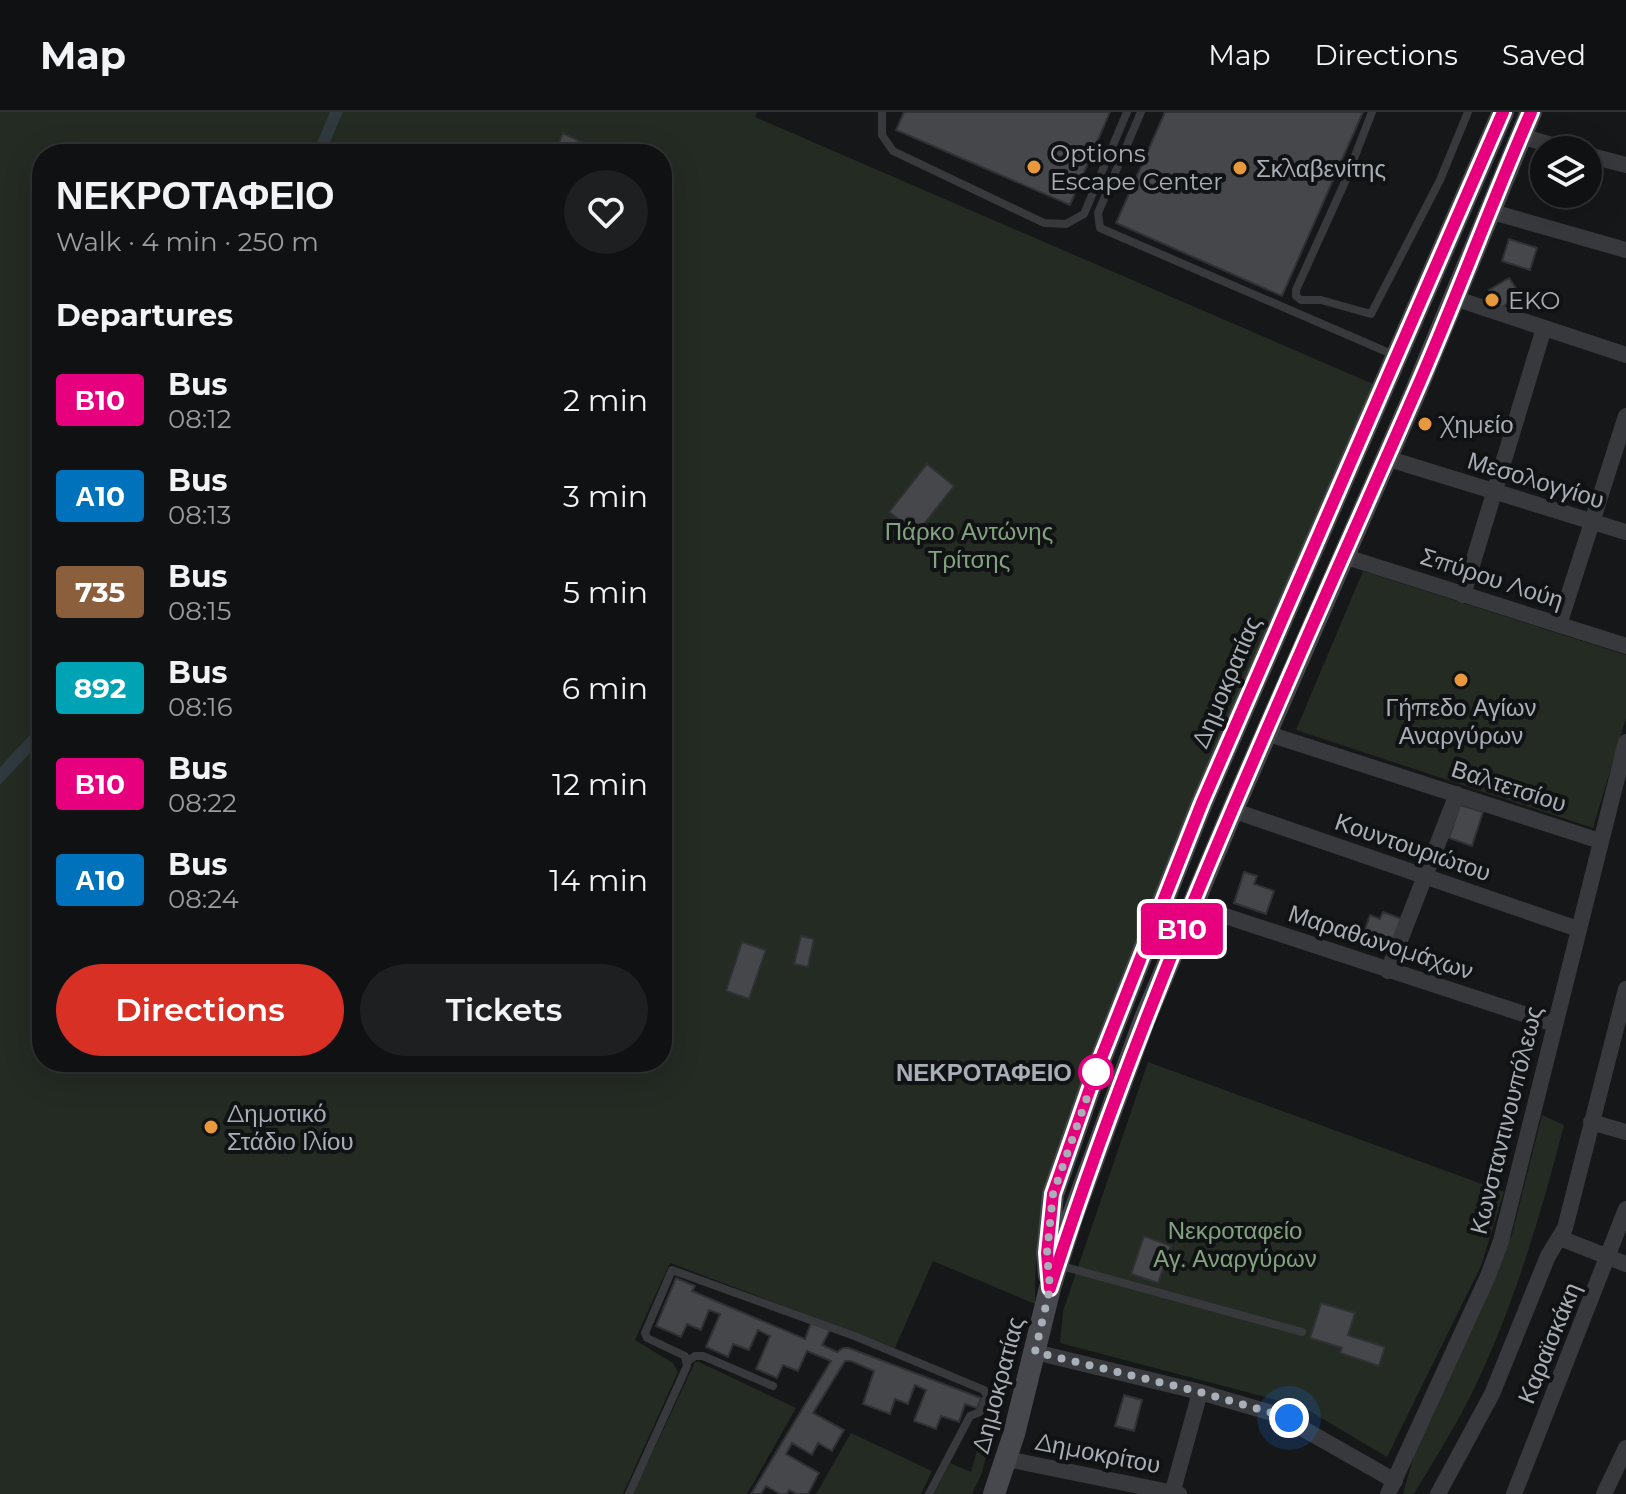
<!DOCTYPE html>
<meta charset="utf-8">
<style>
:root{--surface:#101112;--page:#1e1f20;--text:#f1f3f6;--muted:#9c9d9f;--line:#303132;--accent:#d93025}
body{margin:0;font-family:Montserrat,sans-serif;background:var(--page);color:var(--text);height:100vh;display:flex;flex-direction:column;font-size:30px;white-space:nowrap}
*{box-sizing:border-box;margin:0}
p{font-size:26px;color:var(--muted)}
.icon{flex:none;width:44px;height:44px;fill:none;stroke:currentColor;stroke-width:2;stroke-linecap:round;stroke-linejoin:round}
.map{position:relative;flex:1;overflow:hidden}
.drawer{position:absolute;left:32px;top:32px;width:640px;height:928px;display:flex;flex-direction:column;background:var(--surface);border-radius:32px;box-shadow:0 8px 32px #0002,0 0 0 2px var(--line)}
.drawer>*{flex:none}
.badge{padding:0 16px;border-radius:6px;font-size:28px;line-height:52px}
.fabs{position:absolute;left:1530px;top:24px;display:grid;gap:16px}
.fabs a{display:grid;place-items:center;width:72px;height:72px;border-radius:50%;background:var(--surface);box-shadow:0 8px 32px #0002,0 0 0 2px var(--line);font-size:40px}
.you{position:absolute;width:40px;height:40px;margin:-20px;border:6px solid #fff;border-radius:50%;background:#1a73e8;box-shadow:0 0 0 12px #1a73e833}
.map>.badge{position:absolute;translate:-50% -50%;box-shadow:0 0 0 4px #fff}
h2{padding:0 24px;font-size:30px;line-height:72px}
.round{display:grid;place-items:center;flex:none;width:84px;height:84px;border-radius:42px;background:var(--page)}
.overview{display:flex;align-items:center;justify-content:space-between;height:136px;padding:0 24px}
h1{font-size:38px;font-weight:600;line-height:60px}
.button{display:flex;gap:16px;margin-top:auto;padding:16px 24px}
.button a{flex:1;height:92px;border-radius:48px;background:var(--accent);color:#fff;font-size:32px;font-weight:600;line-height:92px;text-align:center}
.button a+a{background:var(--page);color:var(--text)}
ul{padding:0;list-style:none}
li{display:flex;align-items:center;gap:24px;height:96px;padding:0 24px}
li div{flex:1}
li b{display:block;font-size:30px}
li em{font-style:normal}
li .badge{min-width:88px;font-weight:700;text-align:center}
header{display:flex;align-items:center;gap:48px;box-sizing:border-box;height:112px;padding:0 40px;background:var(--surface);border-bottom:2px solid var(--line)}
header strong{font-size:38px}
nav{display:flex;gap:44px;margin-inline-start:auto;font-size:28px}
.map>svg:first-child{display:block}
</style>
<header>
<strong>Map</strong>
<nav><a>Map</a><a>Directions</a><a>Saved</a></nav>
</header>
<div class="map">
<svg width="1626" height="1382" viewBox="0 0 1626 1382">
<rect width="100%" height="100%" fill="#161718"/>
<!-- green -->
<path fill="#232b23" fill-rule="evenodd" d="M0 0H757L755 5 1373 272 1051 1056C1037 1106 1035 1141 1035 1192L933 1149 895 1236 670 1151 635 1228 673 1251 678 1260 623 1382H0ZM42 42H662V950H42Z
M1363 459 1626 543V606L1593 716 1296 618Z
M1148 950 1504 1080 1481 1154 1387 1345 1303 1295 1060 1231 1063 1199Z
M1542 1003 1564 1013C1541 1103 1515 1190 1475 1275 1457 1312 1435 1347 1414 1382H1403L1416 1336 1512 1122Z
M695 1250H699L796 1296 747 1382H633Z
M996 1271 1003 1274 982 1361 972 1382H934L950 1351 971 1360Z
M851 1321 932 1359 921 1382H816Z"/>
<!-- water -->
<path fill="#2f393e" d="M330 0H343L325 42H312Z
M42 610V628L0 673V655Z"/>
<!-- building -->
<path fill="#45474b" stroke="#303134" stroke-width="2" d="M904 0H1110L1070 93 896 18Z
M1165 0H1363L1282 184 1116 111Z
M563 21 594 36 592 42H554Z
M1544 67V82H1578L1574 94 1539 82Z
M1509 127 1537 136 1530 158 1502 149Z
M1509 166 1521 184 1500 196 1489 178Z
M927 352 954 374 917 421 889 400Z
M1460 693 1483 700 1472 734 1449 726Z
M1244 760 1257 764 1254 772 1274 779 1266 802 1234 791Z
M1383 800 1402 807 1390 839 1361 829 1370 803 1380 807Z
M801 824 814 827 808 855 794 852Z
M742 830 766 838 749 887 726 879Z
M1144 1124 1171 1134 1158 1171 1131 1162Z
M676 1166 695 1174 692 1179 805 1227 811 1211 830 1218 822 1233 837 1240 843 1236H849L981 1286 977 1296 965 1292 959 1310 941 1304 936 1317 914 1309 926 1278 915 1273 908 1292 895 1287 890 1302 863 1292 874 1259 851 1249H845L813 1301 844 1318 832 1339 818 1331 812 1343 792 1331 786 1342 819 1361 808 1382H797L789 1378 787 1382H780L766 1374 761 1382H751L831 1249 807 1239 798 1259 783 1253 777 1266 756 1257 770 1224 758 1218 749 1238 733 1232 728 1245 706 1235 720 1202 709 1198 701 1218 687 1212 681 1225 656 1214Z
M1321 1191 1355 1201 1348 1223 1385 1235 1379 1254 1340 1241 1342 1236 1310 1226Z
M1124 1283 1142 1288 1134 1319 1115 1314Z"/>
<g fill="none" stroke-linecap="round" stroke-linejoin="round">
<!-- service -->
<path stroke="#38393d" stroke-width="8" d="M882 0V23L893 39 1044 111 1066 112 1084 102 1127 0
M1141 0 1098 101 1100 116 1394 243
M1372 0 1344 72 1296 178V184L1301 188H1321L1371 202 1440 68 1468 0
M1058 1153 1302 1220
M688 1249 695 1244H703L773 1274
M629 1382 687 1254 685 1244 647 1226 645 1221 672 1158 857 1225 984 1278 987 1285 980 1300 970 1304 929 1382"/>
<!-- minor -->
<path stroke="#38393d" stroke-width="16" d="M1520 24 1570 38
M1588 43 1626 53
M1489 99 1626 138
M1454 186 1626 243
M1386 346 1626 420
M1343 444 1626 534
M1463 483 1544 216
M1559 513 1626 304
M1266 621 1600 729
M1232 698 1578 817
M1192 793 1554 912
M1388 859 1457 682
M1591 1010 1626 1020
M1560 1126 1626 1152
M1035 1240 1200 1280 1279 1303 1395 1369
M1007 1347 1179 1382
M1172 1382 1200 1280
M1388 1382 1488 1164 1501 1129 1626 630
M1438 1382 1492 1282 1548 1144 1565 1116 1626 877
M1514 1382 1626 1097
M1604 1382 1626 1336"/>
<!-- secondary -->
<path stroke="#46484d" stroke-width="22" d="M1049 1163 1047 1141 1053 1082 1096 959 1202 691 1503 0
M994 1382 1014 1322 1050 1176 1072 1106 1144 909 1236 690 1415 281 1531 0"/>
</g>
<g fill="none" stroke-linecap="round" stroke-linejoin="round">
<defs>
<path id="line" d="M1503 0 1202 691 1096 959 1053 1082 1047 1141 1050 1176C1148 870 1285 578 1414 283 1455 190 1490 94 1531 0"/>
</defs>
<!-- line casing -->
<use href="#line" stroke="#fff" stroke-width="18"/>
<!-- line -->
<use href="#line" stroke="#e6007e" stroke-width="12"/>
<!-- walk -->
<path stroke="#a9afb7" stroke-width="8" stroke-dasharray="0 14.4" d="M1096 960 1053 1082 1047 1141 1050 1176 1035 1240 1200 1280 1289 1306"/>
</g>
<!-- markers -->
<g fill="#e9993d" stroke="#111213" stroke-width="3">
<circle cx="1034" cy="55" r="8"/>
<circle cx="1240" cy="56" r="8"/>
<circle cx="1492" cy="188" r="8"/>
<circle cx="1425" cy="312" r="8"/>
<circle cx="1461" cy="568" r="8"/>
<circle cx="211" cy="1015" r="8"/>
</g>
<circle fill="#fff" stroke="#e6007e" stroke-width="4" cx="1096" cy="960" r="16"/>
<g text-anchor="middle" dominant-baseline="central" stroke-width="8" stroke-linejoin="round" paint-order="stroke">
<!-- poi labels -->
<g font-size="24" fill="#a9afb7" stroke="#111213" text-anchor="start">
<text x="1050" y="41">Options<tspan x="1050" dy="28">Escape Center</tspan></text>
<text x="1256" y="56">Σκλαβενίτης</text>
<text x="1508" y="188">EKO</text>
<text x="1441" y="312">Χημείο</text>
<text x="1461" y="595" text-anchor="middle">Γήπεδο Αγίων<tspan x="1461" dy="28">Αναργύρων</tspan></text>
<text x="227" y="1001">Δημοτικό<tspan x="227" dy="28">Στάδιο Ιλίου</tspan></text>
</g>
<!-- street labels -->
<g font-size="24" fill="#a9afb7" stroke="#111213">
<text transform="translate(1536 368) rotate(17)">Μεσολογγίου</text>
<text transform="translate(1492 466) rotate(18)">Σπύρου Λούη</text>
<text transform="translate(1226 570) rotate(-67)">Δημοκρατίας</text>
<text transform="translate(1509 674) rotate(18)">Βαλτετσίου</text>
<text transform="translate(1413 735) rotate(19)">Κουντουριώτου</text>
<text transform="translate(1381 830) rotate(18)">Μαραθωνομάχων</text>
<text transform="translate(1506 1008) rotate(-76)">Κωνσταντινουπόλεως</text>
<text transform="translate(1549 1231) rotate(-68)">Καραϊσκάκη</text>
<text transform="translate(998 1273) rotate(-75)">Δημοκρατίας</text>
<text transform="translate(1098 1341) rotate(11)">Δημοκρίτου</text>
</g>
<!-- park labels -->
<g font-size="24" fill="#83a281" stroke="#111213">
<text x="969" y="419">Πάρκο Αντώνης<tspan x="969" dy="28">Τρίτσης</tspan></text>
<text x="1235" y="1118">Νεκροταφείο<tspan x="1235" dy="28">Αγ. Αναργύρων</tspan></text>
</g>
<!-- stop labels -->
<g font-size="24" font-weight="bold" fill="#a9afb7" stroke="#111213" text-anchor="end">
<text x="1072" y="960">ΝΕΚΡΟΤΑΦΕΙΟ</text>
</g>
</g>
</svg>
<div class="fabs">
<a><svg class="icon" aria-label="layers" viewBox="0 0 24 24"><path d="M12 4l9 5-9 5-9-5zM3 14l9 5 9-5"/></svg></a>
</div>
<div class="you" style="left:1289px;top:1306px"></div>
<b class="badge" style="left:1182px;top:817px;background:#e6007e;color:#fff">Β10</b>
<section class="drawer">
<div class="overview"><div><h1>ΝΕΚΡΟΤΑΦΕΙΟ</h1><p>Walk · 4 min · 250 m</p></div><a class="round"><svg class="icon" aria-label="heart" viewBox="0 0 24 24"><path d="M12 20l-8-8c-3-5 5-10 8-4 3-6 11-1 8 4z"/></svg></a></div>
<h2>Departures</h2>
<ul>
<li><span class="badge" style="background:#e6007e;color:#fff">Β10</span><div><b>Bus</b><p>08:12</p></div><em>2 min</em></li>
<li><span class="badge" style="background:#0072bc;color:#fff">Α10</span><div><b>Bus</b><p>08:13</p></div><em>3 min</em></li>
<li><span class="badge" style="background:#8b5e3c;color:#fff">735</span><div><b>Bus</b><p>08:15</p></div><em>5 min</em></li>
<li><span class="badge" style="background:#00a3b4;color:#fff">892</span><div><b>Bus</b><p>08:16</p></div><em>6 min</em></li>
<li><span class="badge" style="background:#e6007e;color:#fff">Β10</span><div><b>Bus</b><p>08:22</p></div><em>12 min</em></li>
<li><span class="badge" style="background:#0072bc;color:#fff">Α10</span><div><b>Bus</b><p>08:24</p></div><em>14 min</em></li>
</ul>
<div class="button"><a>Directions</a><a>Tickets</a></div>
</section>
</div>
